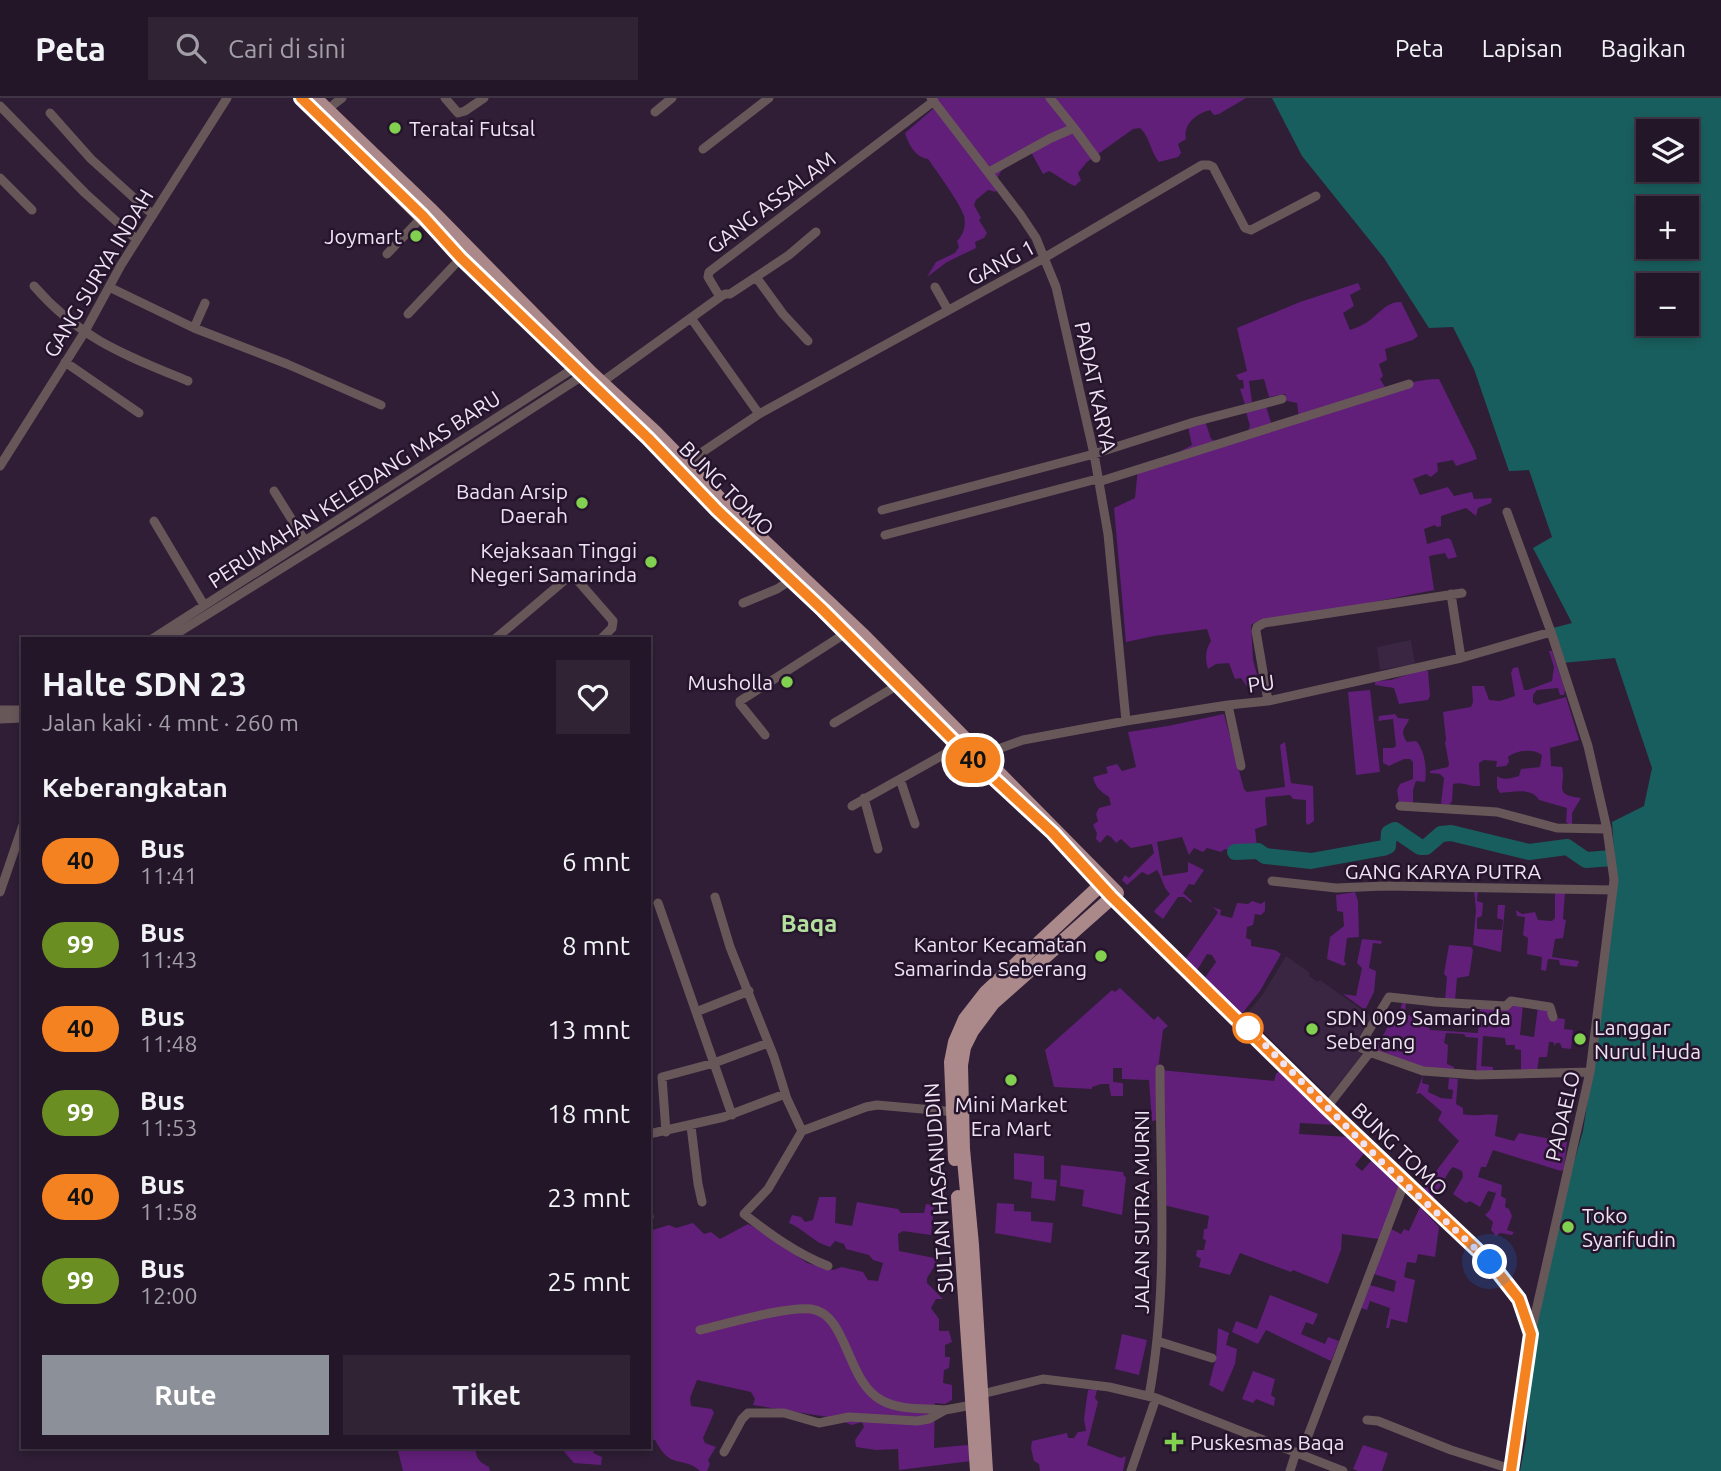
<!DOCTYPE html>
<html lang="id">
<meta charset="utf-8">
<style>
:root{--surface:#231628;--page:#2f2334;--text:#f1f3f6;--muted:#a39fa8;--line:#403545;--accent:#8c9099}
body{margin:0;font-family:Ubuntu,sans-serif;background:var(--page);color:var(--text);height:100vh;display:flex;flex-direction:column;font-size:26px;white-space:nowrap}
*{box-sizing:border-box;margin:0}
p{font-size:23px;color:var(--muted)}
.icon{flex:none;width:38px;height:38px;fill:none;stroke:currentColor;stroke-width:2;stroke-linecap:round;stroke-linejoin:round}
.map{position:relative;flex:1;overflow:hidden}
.drawer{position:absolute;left:21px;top:539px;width:630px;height:812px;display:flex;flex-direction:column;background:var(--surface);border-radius:0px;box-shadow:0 4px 10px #0003,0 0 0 2px var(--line)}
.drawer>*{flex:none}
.badge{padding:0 14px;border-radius:23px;font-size:24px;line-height:46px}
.tools{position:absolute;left:1636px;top:21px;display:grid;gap:14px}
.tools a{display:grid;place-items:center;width:63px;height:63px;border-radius:0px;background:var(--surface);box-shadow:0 4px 10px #0003,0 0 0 2px var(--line);font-size:35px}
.you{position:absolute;width:35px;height:35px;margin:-18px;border:5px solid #fff;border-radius:50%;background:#1a73e8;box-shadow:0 0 0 10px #1a73e833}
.map>.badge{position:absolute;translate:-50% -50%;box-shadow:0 0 0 4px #fff}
h2{padding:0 21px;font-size:26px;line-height:63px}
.round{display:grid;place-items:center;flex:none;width:74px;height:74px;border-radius:0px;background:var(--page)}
.headline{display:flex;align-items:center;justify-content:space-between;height:119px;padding:0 21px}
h1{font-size:33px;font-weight:600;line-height:52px}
.cta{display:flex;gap:14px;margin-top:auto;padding:14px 21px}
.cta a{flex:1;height:80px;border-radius:0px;background:var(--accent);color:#fff;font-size:28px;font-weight:600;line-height:80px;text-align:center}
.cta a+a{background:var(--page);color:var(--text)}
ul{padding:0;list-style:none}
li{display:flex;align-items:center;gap:21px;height:84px;padding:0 21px}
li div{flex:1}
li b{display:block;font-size:26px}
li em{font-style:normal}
li .badge{min-width:77px;font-weight:700;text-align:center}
header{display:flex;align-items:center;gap:42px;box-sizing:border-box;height:98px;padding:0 35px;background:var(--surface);border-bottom:2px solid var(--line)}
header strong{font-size:33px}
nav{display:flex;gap:38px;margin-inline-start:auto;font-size:24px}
.search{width:490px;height:63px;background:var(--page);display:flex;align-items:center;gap:18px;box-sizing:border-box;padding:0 24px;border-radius:0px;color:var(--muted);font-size:26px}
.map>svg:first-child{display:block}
</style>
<header>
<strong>Peta</strong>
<div class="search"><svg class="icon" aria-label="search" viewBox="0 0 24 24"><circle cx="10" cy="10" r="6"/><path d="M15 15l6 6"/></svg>Cari di sini</div>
<nav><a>Peta</a><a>Lapisan</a><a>Bagikan</a></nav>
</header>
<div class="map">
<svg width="1721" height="1373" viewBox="0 0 1721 1373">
<rect width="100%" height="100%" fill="#2f1e36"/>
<!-- built -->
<path fill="#3a2543" d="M1411 542 1415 566 1380 572 1377 549Z
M1286 858 1310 875 1309 878 1318 884 1320 882 1372 919 1357 943 1359 945 1355 950 1362 957 1329 998 1246 917 1263 896Z"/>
<!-- green -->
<path fill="#611f79" d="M937 0H1246L1219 16 1214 17 1210 12C1196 16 1183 26 1186 41L1178 46 1181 55 1178 59 1159 64C1150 53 1150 39 1140 30L1133 31 1087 64 1078 75 1081 82 1075 88C1065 84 1059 78 1049 73L1043 76 1031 54C1012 65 994 70 996 94L988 92 976 102 974 107 981 120 979 122 987 135 984 140 975 144 976 150 947 164 927 179 936 164 955 155 959 149 957 143C964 137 966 126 964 118 961 107 936 72 928 61 915 59 909 47 905 35L933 11Z
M1358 185 1361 191 1350 197 1354 208 1343 215 1350 232C1355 230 1361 228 1366 225 1378 217 1387 203 1401 204L1418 238 1413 242 1385 251 1387 262 1379 266 1383 278 1380 281 1385 289C1404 287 1420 281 1439 281L1474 352 1477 361 1456 368 1453 362 1437 365 1438 373 1431 379 1426 376 1413 381 1420 397 1448 389 1454 398 1472 394 1474 401 1492 400 1491 405 1478 410 1476 418 1466 410 1441 418V428L1437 429 1435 427 1424 431 1427 446 1448 440 1451 442 1457 459 1448 461 1445 455 1429 458 1434 492 1339 511 1256 524 1251 527 1253 562 1260 588 1251 594 1241 580 1235 581 1229 565 1216 566 1208 571C1205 561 1205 552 1211 543L1207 531 1154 538 1126 544 1114 410 1135 400 1138 370 1179 354 1192 347 1188 329 1205 323 1211 341 1217 344 1248 333 1250 328 1246 314 1266 308 1272 328 1299 321 1297 305 1287 303 1285 296 1269 299 1264 281 1249 283 1252 304 1245 306 1240 291 1244 290 1243 282H1239L1236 277 1247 273 1237 230 1300 204Z
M1549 553H1552L1565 592 1564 597H1560L1558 590 1537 592 1533 597V604L1537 607 1566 599 1579 642 1550 650 1551 668 1562 669C1567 687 1551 697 1581 700L1572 715V728L1566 724 1567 710 1539 702C1532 689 1513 694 1500 695L1497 690V678C1503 683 1512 680 1519 678L1521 671 1540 669 1542 657C1534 650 1516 652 1508 659L1509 664 1506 668 1496 669 1497 663 1484 662 1479 665 1480 688C1469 689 1463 683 1453 686L1452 703 1449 707 1441 706 1444 680 1440 676 1430 675V673L1448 669 1449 666 1445 645 1446 641 1443 614 1471 609 1473 604 1472 588H1484L1489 602 1500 603 1515 598 1511 575 1513 570 1518 569 1524 592H1528L1552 583 1554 569Z
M1422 572 1428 573 1430 598 1428 602 1399 606 1394 590 1375 587V583L1391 582Z
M1370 592 1380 674 1356 677 1348 594Z
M1224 616 1244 691 1247 694 1285 689 1280 647 1285 644 1291 685 1313 688 1314 723 1308 727 1306 725V702L1293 701 1290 697 1266 699 1265 702 1267 727 1255 731 1257 749C1248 754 1236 753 1225 751L1221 754 1207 750 1203 754 1194 750 1189 757 1182 739 1157 744 1163 778 1188 774V764L1204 772 1194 787 1189 786 1183 795 1192 803 1191 805 1184 799H1178L1163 821 1154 814 1155 812 1170 796C1162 788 1163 781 1157 772L1148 777 1142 774 1127 787 1122 782 1125 777 1129 780 1154 755 1152 746 1131 750 1121 741 1116 745 1111 739 1107 737 1100 745 1096 741 1097 735 1093 727 1098 723 1096 716 1099 710 1111 707 1109 699C1101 694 1095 689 1093 679L1108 675 1106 669 1117 666 1122 673 1136 669 1128 634 1168 628Z
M1395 616 1398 620 1409 621C1407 629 1398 632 1407 644L1416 643C1425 652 1427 672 1425 684L1416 683 1413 692V707L1399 705 1397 692 1400 686 1413 681V664L1410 661H1404L1389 668 1383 665V650H1393L1396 648 1393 621 1378 623 1379 618Z
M1474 792 1478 793 1477 803 1483 805 1482 818 1477 820V831L1502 832 1503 822 1497 820 1498 807H1505L1501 854 1473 847 1476 812Z
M1555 793 1565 794 1563 821 1566 822 1563 840 1555 841 1552 859 1579 863 1577 869 1560 867 1559 862 1548 861 1546 873 1541 872 1542 859 1527 856 1528 840 1523 837 1525 819 1517 818 1516 812 1522 816 1535 814 1538 822 1552 823 1555 820Z
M1355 794 1358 803 1359 839 1347 840 1344 863 1346 866 1344 868 1327 861 1330 839 1344 828 1343 814 1337 813 1336 797Z
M1252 803 1261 806 1265 803V813L1261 817 1255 816 1253 827 1247 829 1246 840 1251 842V848L1275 852 1281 856 1260 893 1240 918 1204 881 1216 864 1212 857 1207 856 1196 874 1184 863 1217 816 1218 814 1213 809 1221 812 1220 817 1232 820 1237 805 1248 806Z
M1362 841 1382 843 1381 846 1373 845 1369 870 1376 873 1374 894 1365 912 1343 896 1356 898 1362 870 1357 865Z
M1449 847 1471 849 1473 852 1469 878 1457 880 1455 903 1445 902 1447 879 1444 876Z
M1120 890 1154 922 1158 918 1168 928 1163 932 1158 971V1022L1152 1023 1149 982 1122 981V970H1113V984L1123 985V998H1111L1109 986H1101L1092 989V991L1054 989 1045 952 1112 892 1115 894Z
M1403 903 1406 905 1405 916 1412 918V927L1429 929 1430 932 1478 935 1480 908 1523 907 1520 937 1534 939 1538 909 1550 910V919L1565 921 1564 931 1573 932 1571 951 1562 950 1560 945H1556L1555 948 1553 944H1549L1547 959H1539L1537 973 1521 972V952L1515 951V947H1506L1505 940 1483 938 1481 968 1493 969V974L1476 975 1478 940 1466 939 1464 936 1446 935 1444 945 1448 947 1447 966 1454 969V972L1429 971 1375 952 1392 921H1397Z
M1282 971 1337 1027 1300 1025 1299 1036 1348 1039 1365 1054 1355 1067 1362 1073 1372 1062 1401 1089 1379 1141 1342 1136 1341 1152 1328 1186 1293 1172 1291 1174 1240 1155 1230 1177 1199 1169 1201 1161 1196 1158 1197 1152H1204L1206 1142 1203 1141 1204 1131H1207L1209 1118 1164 1107 1160 972 1274 983 1276 976Z
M1423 977 1422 985 1429 987 1428 994 1441 1000 1452 1001 1453 992 1448 991 1449 980 1458 981 1456 1006 1463 1010V1016C1473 1019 1486 1015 1498 1017L1495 1038 1514 1043 1519 1035 1567 1044 1564 1071 1561 1073 1493 1052 1486 1069H1481L1478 1079 1502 1087 1501 1098 1506 1101 1505 1109 1509 1111 1512 1118 1507 1132 1514 1134 1512 1137 1500 1135 1496 1138 1491 1132 1493 1124 1485 1117 1490 1112 1496 1095 1488 1093 1480 1109 1470 1103 1466 1105 1453 1096 1463 1079 1462 1073 1453 1069 1450 1072 1433 1100H1430L1423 1095 1424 1089 1459 1043 1438 1022 1442 1014 1420 995 1416 996Z
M1014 1055 1044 1058V1081L1057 1082 1055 1103 1031 1100 1032 1084 1014 1081Z
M1061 1067 1123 1074 1124 1078 1126 1079 1122 1117 1082 1108 1084 1092 1060 1088Z
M819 1099H836L835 1125 852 1128 857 1104 898 1111 901 1115H924L926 1106 934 1107 931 1137 903 1133 898 1136 899 1153 939 1161 927 1180V1185L943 1201H936L931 1210 939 1221V1233H949L952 1244 945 1247V1259H950L949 1270 944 1272 943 1285 952 1287V1302L945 1306 935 1305 934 1350 968 1347 971 1363 899 1372 898 1351 876 1352 856 1349 855 1342 864 1329 862 1324 852 1327 834 1320 753 1307 755 1301 751 1294 697 1282 690 1300 691 1308 712 1311 714 1315 703 1340 705 1345 716 1349 708 1362 710 1366 707 1373H700C682 1357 671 1373 655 1342L649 1341V1133L669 1127 676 1130 693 1125 704 1136 711 1134 720 1141 748 1126 767 1136 807 1165 833 1172 842 1169 863 1174 868 1182 878 1183 883 1165 873 1162 869 1157 846 1151 844 1146 835 1143 830 1149C814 1145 804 1131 789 1125L792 1117 801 1119 805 1124 813 1122Z
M997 1105 1014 1106V1113L1031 1114V1123L1053 1125 1051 1145 995 1135Z
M1420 1109 1439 1129 1435 1159 1418 1156 1416 1165 1407 1164 1404 1179 1415 1182 1407 1225 1391 1221 1389 1230H1386L1390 1210 1370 1203 1367 1212 1361 1210 1370 1187 1394 1194 1396 1183 1374 1176 1391 1131 1401 1136 1404 1131 1409 1133Z
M1270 1197 1318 1216 1313 1227 1306 1224 1301 1236 1325 1246 1328 1239 1339 1243 1331 1263 1266 1232 1258 1246 1232 1234 1236 1223 1257 1231Z
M1218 1230 1229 1235 1226 1247 1237 1251 1235 1266 1223 1294 1209 1287 1216 1260Z
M1122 1236 1147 1242 1139 1277 1115 1271Z
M1253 1273 1275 1281 1271 1297 1275 1300 1274 1308 1256 1301 1253 1305 1242 1301Z
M1094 1291 1097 1292 1095 1300 1098 1304 1087 1347 1121 1360 1126 1358 1123 1373H1040L1039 1366 1034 1363 1031 1350 1032 1343 1067 1335 1068 1340H1074L1078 1334 1086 1333 1084 1321 1088 1292Z
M1363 1347 1388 1355 1382 1373H1358L1353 1371Z
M397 1349H475C476 1360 479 1364 489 1369L490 1373H403Z
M560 1349H597L593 1355 602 1359 601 1367 574 1365Z"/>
<!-- water -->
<path fill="#195e5e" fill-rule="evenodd" d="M1272 0H1721V1373H1520L1526 1342 1531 1253 1561 1109 1583 1033 1603 904 1616 782 1612 724 1644 708 1652 670 1615 560 1562 565 1553 530 1572 525 1533 450 1552 439 1529 372 1509 373 1474 271 1453 229 1429 230 1384 160 1302 58ZM1648 33H1687V72H1648ZM1648 110H1687V149H1648ZM1648 187H1687V226H1648Z"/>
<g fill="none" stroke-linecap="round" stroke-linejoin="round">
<!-- river -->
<path stroke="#195e5e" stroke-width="16" d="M1235 754 1258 753 1265 758 1311 763 1383 750 1388 748 1389 735 1395 732 1420 749H1426L1441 736 1451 735 1529 754 1567 749 1586 762 1626 759"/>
<!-- minor -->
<path stroke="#685758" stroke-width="9" d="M445 0 458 15 465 13 484 0
M931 0 1020 116 1036 140 1056 189 1094 356 1108 436 1126 623
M1050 0 1074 30
M0 8 85 95 137 142
M324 14 342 0
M655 14 672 0
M50 15 91 61 153 117
M703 51 769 0
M989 74 1051 40 1074 30 1096 60
M0 80 32 112
M387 156 423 118
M756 179 783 216 808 243
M34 188C80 241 125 257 188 283
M109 189 194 230 287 266 381 307
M935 189 948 212
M720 199 725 196H730L789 157 816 134
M408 216 461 160
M691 220 759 316
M194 230 205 205
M65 264 139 315
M595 289 720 199 708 179 709 174 934 3
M683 367 759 316 1044 160 1202 67H1209L1213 69 1245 130 1251 132 1316 98
M0 368 84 235 121 167 227 0
M1098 384 1409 286
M274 393 305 443
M882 412 1094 356 1194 324 1282 301
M1507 414 1551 534 1588 648 1607 731 1614 782 1590 974 1531 1235
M154 423 204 507
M885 437 1097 381
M1451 496 1461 560
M743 505 777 491 791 482
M152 541 582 265
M168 541 356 424 590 273
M495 541 572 476 613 523 612 530 601 541
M1268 603 1256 533 1257 529 1264 525 1462 495
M1228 607 1241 668
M0 612H23
M0 621 23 620
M834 625 898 587
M765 637 740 606V603L846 535
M975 663 990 654 1023 642 1126 623 1228 607 1268 603 1461 560 1551 534
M900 681 915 726
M864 700 878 751
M852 708 959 648
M1400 708 1497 714 1557 730 1607 731
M1272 783 1336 790 1385 788 1613 792
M0 794 23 727
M715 799 730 849 774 959 787 1001 802 1033
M658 805 732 1017
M696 914 749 893
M1372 955 1423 973 1477 977 1590 974
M1327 1009 1370 954 1361 950 1360 947 1389 899 1435 904 1506 908 1511 903 1550 909 1553 919
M691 1028 698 1086 702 1104
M802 1033 768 1091 744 1116C770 1136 797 1156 828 1168
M802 1033 866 1009 877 1007 956 1014
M666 1034 662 979 714 965 768 945
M649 1036 724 1019 785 996
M649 1118V1119
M700 1232C726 1226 787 1208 811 1211 848 1216 846 1283 881 1302 901 1313 923 1310 945 1312
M1157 1243 1212 1260
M982 1296 1043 1281 1109 1289 1156 1300 1343 1373
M1149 1298C1169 1190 1160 1080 1160 971
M1367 1322 1378 1323 1451 1352 1511 1371
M724 1354 742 1321 748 1315H784L819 1325 849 1319 917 1323 929 1321 945 1312 972 1307
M1301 1356 1404 1086
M1131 1373 1156 1300
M1290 1373 1296 1354"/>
<!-- tertiary -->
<path stroke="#685758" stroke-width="10" d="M1111 798 1404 1086 1490 1164 1511 1189 1524 1212 1530 1236 1511 1373"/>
<!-- primary -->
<path stroke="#ab888a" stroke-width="14" d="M301 0 539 235
M315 0 430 111 591 275 655 334 725 406 862 536 1117 795 993 905 972 933 964 949 961 967 963 1051 972 1147 986 1373
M645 336 685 380 789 480
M821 511 904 593
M955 1061 951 964 955 944 965 921 986 894 1105 783
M958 1099 977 1373"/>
</g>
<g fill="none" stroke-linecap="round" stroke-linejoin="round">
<defs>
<path id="line" d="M301 0 423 118 461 160 648 340 717 412 823 512 959 648 1053 735 1111 798 1326 1009 1490 1164 1519 1201 1531 1236 1511 1373"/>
</defs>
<!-- line casing -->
<use href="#line" stroke="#fff" stroke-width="16"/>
<!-- line -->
<use href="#line" stroke="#f58220" stroke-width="10"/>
<!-- walk -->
<path stroke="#eee3f3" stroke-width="7" stroke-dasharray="0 12.6" d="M1248 930 1385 1067 1490 1164"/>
</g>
<!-- markers -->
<g fill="#81d050" stroke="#25142c" stroke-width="2.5">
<circle cx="395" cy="30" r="7"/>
<circle cx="416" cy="138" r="7"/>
<circle cx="582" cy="405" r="7"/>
<circle cx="651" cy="464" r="7"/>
<circle cx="787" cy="584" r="7"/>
<circle cx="1101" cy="858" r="7"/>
<circle cx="1312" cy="931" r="7"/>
<circle cx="1580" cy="941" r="7"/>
<circle cx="1011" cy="982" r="7"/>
<circle cx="1568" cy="1129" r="7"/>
<path d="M1170.5 1333.5h7v7h7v7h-7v7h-7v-7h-7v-7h7z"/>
</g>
<circle fill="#fff" stroke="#f58220" stroke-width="3.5" cx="1248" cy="930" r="14"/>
<g text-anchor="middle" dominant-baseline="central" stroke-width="5" stroke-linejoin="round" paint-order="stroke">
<!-- poi labels -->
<g font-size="21" fill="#eee3f3" stroke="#25142c" text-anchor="start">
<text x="409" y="30">Teratai Futsal</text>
<text x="402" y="138" text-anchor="end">Joymart</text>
<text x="568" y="393" text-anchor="end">Badan Arsip<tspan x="568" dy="24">Daerah</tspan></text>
<text x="637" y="452" text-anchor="end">Kejaksaan Tinggi<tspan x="637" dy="24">Negeri Samarinda</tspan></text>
<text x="773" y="584" text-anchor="end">Musholla</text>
<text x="1087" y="846" text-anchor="end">Kantor Kecamatan<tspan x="1087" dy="24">Samarinda Seberang</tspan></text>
<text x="1326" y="919">SDN 009 Samarinda<tspan x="1326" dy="24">Seberang</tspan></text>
<text x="1594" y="929">Langgar<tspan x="1594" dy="24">Nurul Huda</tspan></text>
<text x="1011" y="1006" text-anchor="middle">Mini Market<tspan x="1011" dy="24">Era Mart</tspan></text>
<text x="1582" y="1117">Toko<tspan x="1582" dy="24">Syarifudin</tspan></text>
<text x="1190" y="1344">Puskesmas Baqa</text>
</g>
<!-- street labels -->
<g font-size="21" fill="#eee3f3" stroke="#25142c">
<text transform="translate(771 104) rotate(-37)">GANG ASSALAM</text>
<text transform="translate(1001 164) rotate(-28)">GANG 1</text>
<text transform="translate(98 175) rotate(-59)">GANG SURYA INDAH</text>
<text transform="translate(1096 289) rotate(78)">PADAT KARYA</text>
<text transform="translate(727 390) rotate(45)">BUNG TOMO</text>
<text transform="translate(354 391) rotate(-33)">PERUMAHAN KELEDANG MAS BARU</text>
<text transform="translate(1261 585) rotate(-8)">PU</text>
<text x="1443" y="773">GANG KARYA PUTRA</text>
<text transform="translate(1562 1018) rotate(-77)">PADAELO</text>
<text transform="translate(1400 1051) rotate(44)">BUNG TOMO</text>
<text transform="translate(938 1090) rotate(-94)">SULTAN HASANUDDIN</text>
<text transform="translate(1141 1114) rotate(-90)">JALAN SUTRA MURNI</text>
</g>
<!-- quarter labels -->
<g font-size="24" font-weight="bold" fill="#b4e09e" stroke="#25142c">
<text x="809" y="825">Baqa</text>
</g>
</g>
</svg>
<div class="tools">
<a><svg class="icon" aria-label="layers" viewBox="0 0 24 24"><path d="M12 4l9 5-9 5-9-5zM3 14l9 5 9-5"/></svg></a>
<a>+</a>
<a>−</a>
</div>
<div class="you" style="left:1490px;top:1164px"></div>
<b class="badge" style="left:973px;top:662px;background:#f58220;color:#111">40</b>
<section class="drawer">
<div class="headline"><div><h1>Halte SDN 23</h1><p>Jalan kaki · 4 mnt · 260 m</p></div><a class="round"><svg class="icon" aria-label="heart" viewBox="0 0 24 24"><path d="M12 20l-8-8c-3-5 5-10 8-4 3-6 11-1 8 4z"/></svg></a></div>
<h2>Keberangkatan</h2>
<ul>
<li><span class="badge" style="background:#f58220;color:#111">40</span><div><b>Bus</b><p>11:41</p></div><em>6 mnt</em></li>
<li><span class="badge" style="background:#6b8e23;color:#fff">99</span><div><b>Bus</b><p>11:43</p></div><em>8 mnt</em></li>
<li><span class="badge" style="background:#f58220;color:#111">40</span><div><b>Bus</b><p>11:48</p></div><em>13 mnt</em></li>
<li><span class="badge" style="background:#6b8e23;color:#fff">99</span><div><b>Bus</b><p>11:53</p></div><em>18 mnt</em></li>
<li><span class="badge" style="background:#f58220;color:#111">40</span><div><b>Bus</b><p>11:58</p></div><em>23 mnt</em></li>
<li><span class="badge" style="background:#6b8e23;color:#fff">99</span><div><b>Bus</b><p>12:00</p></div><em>25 mnt</em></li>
</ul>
<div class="cta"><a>Rute</a><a>Tiket</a></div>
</section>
</div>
